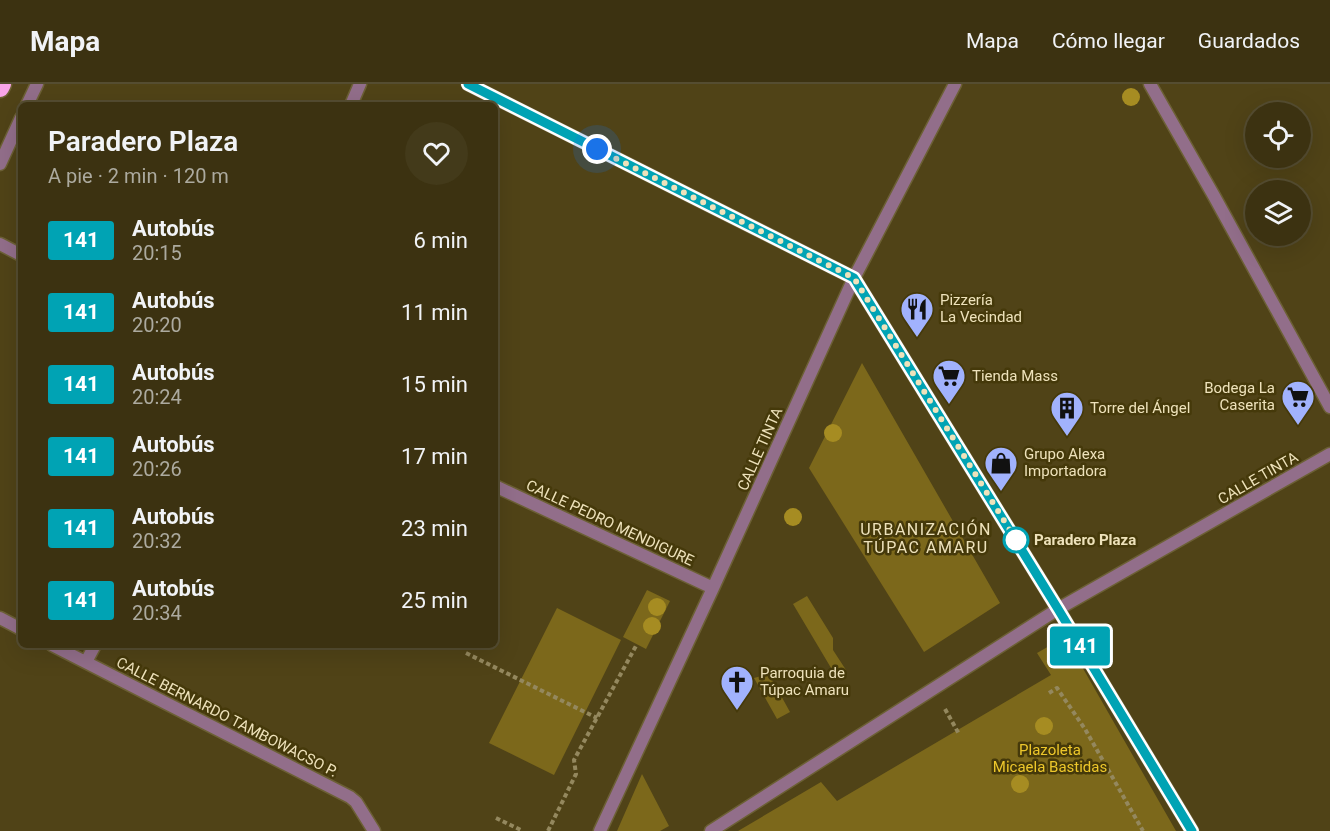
<!DOCTYPE html>
<html lang="es">
<meta charset="utf-8">
<style>
:root{--surface:#3c3211;--page:#433a1a;--text:#f1f3f6;--muted:#acaa9f;--line:#554d31}
body{margin:0;font-family:Roboto,sans-serif;background:var(--page);color:var(--text);height:100vh;display:flex;flex-direction:column;font-size:22px;white-space:nowrap}
*{box-sizing:border-box;margin:0}
p{font-size:20px;color:var(--muted)}
.icon{flex:none;width:33px;height:33px;fill:none;stroke:currentColor;stroke-width:2;stroke-linecap:round;stroke-linejoin:round}
.map{position:relative;flex:1;overflow:hidden}
.drawer{position:absolute;left:18px;top:18px;width:480px;height:546px;display:flex;flex-direction:column;background:var(--surface);border-radius:9px;box-shadow:0 6px 24px #0002,0 0 0 2px var(--line)}
.drawer>*{flex:none}
.badge{padding:0 12px;border-radius:4px;font-size:21px;line-height:39px}
.buttons{position:absolute;left:1245px;top:18px;display:grid;gap:12px}
.buttons a{display:grid;place-items:center;width:66px;height:66px;border-radius:50%;background:var(--surface);box-shadow:0 6px 24px #0002,0 0 0 2px var(--line);font-size:30px}
.you{position:absolute;width:30px;height:30px;margin:-15px;border:4px solid #fff;border-radius:50%;background:#1a73e8;box-shadow:0 0 0 9px #1a73e833}
.map>.badge{position:absolute;translate:-50% -50%;box-shadow:0 0 0 3px #fff}
.round{display:grid;place-items:center;flex:none;width:63px;height:63px;border-radius:32px;background:var(--page)}
.summary{display:flex;align-items:center;justify-content:space-between;height:102px;padding:0 30px}
h1{font-size:28px;font-weight:600;line-height:45px}
ul{padding:0;list-style:none}
li{display:flex;align-items:center;gap:18px;height:72px;padding:0 30px}
li div{flex:1}
li b{display:block;font-size:22px}
li em{font-style:normal}
li .badge{min-width:66px;font-weight:700;text-align:center}
header{display:flex;align-items:center;gap:36px;box-sizing:border-box;height:84px;padding:0 30px;background:var(--surface);border-bottom:2px solid var(--line)}
header strong{font-size:28px}
nav{display:flex;gap:33px;margin-inline-start:auto;font-size:21px}
.map>svg:first-child{display:block}
</style>
<header>
<strong>Mapa</strong>
<nav><a>Mapa</a><a>Cómo llegar</a><a>Guardados</a></nav>
</header>
<div class="map">
<svg width="1330" height="747" viewBox="0 0 1330 747">
<rect width="100%" height="100%" fill="#504317"/>
<!-- green -->
<path fill="#7c681b" d="M862 279 1000 519 924 568 809 384Z
M647 506 670 517 646 565 623 553Z
M807 512 833 554V566L846 586 837 594 793 520Z
M557 524 621 556 554 691 489 659Z
M1065 553 1176 747H738L821 698 837 717 1051 591 1037 569Z
M769 590 790 628 777 635 754 594Z
M642 690 669 742 660 747H617Z"/>
<g fill="none" stroke-linecap="round" stroke-linejoin="round">
<defs>
<path id="street" d="M468 0 854 194 1058 525 1192 747
M1150 0 1214 112 1330 323
M27 21 37 0
M351 21 360 0
M0 80 21 34
M0 160 21 171
M495 402 713 504
M0 534 21 545
M52 561 350 713 356 718 374 747
M86 578 95 561
M600 747 713 504 854 194 955 0
M711 747 1058 525 1330 370"/>
<path id="highway" d="M0 4 2 0"/>
</defs>
<!-- street casing -->
<use href="#street" stroke="#6c6035" stroke-width="15"/>
<!-- highway casing -->
<use href="#highway" stroke="#6c6035" stroke-width="21"/>
<!-- path -->
<path stroke="#94885e" stroke-width="4" stroke-dasharray="4.5 3" stroke-linecap="butt" d="M466 569 597 634
M1049 609 1057 604 1085 645 1143 747
M945 625 959 650
M496 734 523 747
M548 747 576 690 574 676 637 560"/>
<!-- street -->
<use href="#street" stroke="#926e8a" stroke-width="12"/>
<!-- highway -->
<use href="#highway" stroke="#f9a4e9" stroke-width="18"/>
</g>
<!-- trees -->
<g fill="#a68c22">
<circle cx="1131" cy="13" r="9"/>
<circle cx="833" cy="349" r="9"/>
<circle cx="793" cy="433" r="9"/>
<circle cx="657" cy="523" r="9"/>
<circle cx="652" cy="542" r="9"/>
<circle cx="1044" cy="642" r="9"/>
<circle cx="1020" cy="700" r="9"/>
</g>
<g fill="none" stroke-linecap="round" stroke-linejoin="round">
<defs>
<path id="line" d="M468 0 854 194 1058 525 1192 747"/>
</defs>
<!-- line casing -->
<use href="#line" stroke="#fff" stroke-width="14"/>
<!-- line -->
<use href="#line" stroke="#00a3b4" stroke-width="9"/>
<!-- walk -->
<path stroke="#eee2bb" stroke-width="6" stroke-dasharray="0 10.8" d="M597 65 854 194 1016 456"/>
</g>
<!-- icons -->
<defs>
<symbol id="restaurant-pin" viewBox="-11 -11 22 30"><path d="M0 17L-7.5 6A9.5 9.5 0 1 1 7.5 6Z" fill="#a1b2fd" stroke="#45390a"/><path d="M-5-6h1v4h1v-4h1v4h1v-4h1v5L-1.5 .5V6h-2V.5L-5-1ZM5-6V6H3V1.5H1.5Q1.5-4 5-6Z" fill="#111"/></symbol>
<symbol id="supermarket-pin" viewBox="-11 -11 22 30"><path d="M0 17L-7.5 6A9.5 9.5 0 1 1 7.5 6Z" fill="#a1b2fd" stroke="#45390a"/><path d="M-6-5.5h2.5l.6 2H6L4.5 2H-2.5L-4.4-4H-6ZM-1.5 3.2a1.3 1.3 0 1 0 .1 0ZM3 3.2a1.3 1.3 0 1 0 .1 0Z" fill="#111"/></symbol>
<symbol id="building-pin" viewBox="-11 -11 22 30"><path d="M0 17L-7.5 6A9.5 9.5 0 1 1 7.5 6Z" fill="#a1b2fd" stroke="#45390a"/><path d="M-4-6H4V6H1V3H-1V6H-4ZM-2.5-4.3h1.7v1.8h-1.7ZM.8-4.3h1.7v1.8H.8ZM-2.5-1h1.7V.8h-1.7ZM.8-1h1.7V.8H.8Z" fill="#111"/></symbol>
<symbol id="shop-pin" viewBox="-11 -11 22 30"><path d="M0 17L-7.5 6A9.5 9.5 0 1 1 7.5 6Z" fill="#a1b2fd" stroke="#45390a"/><path d="M-5-2.5h2.3a2.7 3.5 0 0 1 5.4 0H5L5.5 6h-11ZM-1.5-2.5h3a1.5 2.3 0 0 0-3 0Z" fill="#111"/></symbol>
<symbol id="church-pin" viewBox="-11 -11 22 30"><path d="M0 17L-7.5 6A9.5 9.5 0 1 1 7.5 6Z" fill="#a1b2fd" stroke="#45390a"/><path d="M-1.2-6h2.4v3.5h3.3v2.4h-3.3V6h-2.4V-.1h-3.3v-2.4h3.3Z" fill="#111"/></symbol>
</defs>
<g fill-rule="evenodd">
<use href="#restaurant-pin" x="898" y="206" width="38" height="52"/>
<use href="#supermarket-pin" x="930" y="273" width="38" height="52"/>
<use href="#supermarket-pin" x="1279" y="294" width="38" height="52"/>
<use href="#building-pin" x="1048" y="305" width="38" height="52"/>
<use href="#shop-pin" x="982" y="360" width="38" height="52"/>
<use href="#church-pin" x="718" y="579" width="38" height="52"/>
</g>
<!-- markers -->
<circle fill="#fff" stroke="#00a3b4" stroke-width="3" cx="1016" cy="456" r="12"/>
<g text-anchor="middle" dominant-baseline="central" stroke-width="5" stroke-linejoin="round" paint-order="stroke">
<!-- poi labels -->
<g font-size="15" fill="#eee2bb" stroke="#45390a" text-anchor="start">
<text x="940" y="216">Pizzería<tspan x="940" dy="17">La Vecindad</tspan></text>
<text x="972" y="292">Tienda Mass</text>
<text x="1275" y="304" text-anchor="end">Bodega La<tspan x="1275" dy="17">Caserita</tspan></text>
<text x="1090" y="324">Torre del Ángel</text>
<text x="1024" y="370">Grupo Alexa<tspan x="1024" dy="17">Importadora</tspan></text>
<text x="760" y="589">Parroquia de<tspan x="760" dy="17">Túpac Amaru</tspan></text>
</g>
<!-- street labels -->
<g font-size="15" fill="#eee2bb" stroke="#45390a">
<text transform="translate(760 365) rotate(-66)">CALLE TINTA</text>
<text transform="translate(1258 394) rotate(-30)">CALLE TINTA</text>
<text transform="translate(610 439) rotate(25)">CALLE PEDRO MENDIGURE</text>
<text transform="translate(227 633) rotate(27)">CALLE BERNARDO TAMBOWACSO P.</text>
</g>
<!-- stop labels -->
<g font-size="15" font-weight="bold" fill="#eee2bb" stroke="#45390a" text-anchor="start">
<text x="1034" y="456">Paradero Plaza</text>
</g>
<!-- park labels -->
<g font-size="15" fill="#edc72b" stroke="#45390a">
<text x="1050" y="666">Plazoleta<tspan x="1050" dy="17">Micaela Bastidas</tspan></text>
</g>
<!-- neighbourhood labels -->
<g font-size="16" letter-spacing="1.5" fill="#eee2bb" stroke="#45390a">
<text x="926" y="445">URBANIZACIÓN<tspan x="926" dy="18">TÚPAC AMARU</tspan></text>
</g>
</g>
</svg>
<div class="buttons">
<a><svg class="icon" aria-label="locate" viewBox="0 0 24 24"><circle cx="12" cy="12" r="6"/><path d="M12 2v4M12 18v4M2 12h4M18 12h4"/></svg></a>
<a><svg class="icon" aria-label="layers" viewBox="0 0 24 24"><path d="M12 4l9 5-9 5-9-5zM3 14l9 5 9-5"/></svg></a>
</div>
<div class="you" style="left:597px;top:65px"></div>
<b class="badge" style="left:1080px;top:562px;background:#00a3b4;color:#fff">141</b>
<section class="drawer">
<div class="summary"><div><h1>Paradero Plaza</h1><p>A pie · 2 min · 120 m</p></div><a class="round"><svg class="icon" aria-label="heart" viewBox="0 0 24 24"><path d="M12 20l-8-8c-3-5 5-10 8-4 3-6 11-1 8 4z"/></svg></a></div>
<ul>
<li><span class="badge" style="background:#00a3b4;color:#fff">141</span><div><b>Autobús</b><p>20:15</p></div><em>6 min</em></li>
<li><span class="badge" style="background:#00a3b4;color:#fff">141</span><div><b>Autobús</b><p>20:20</p></div><em>11 min</em></li>
<li><span class="badge" style="background:#00a3b4;color:#fff">141</span><div><b>Autobús</b><p>20:24</p></div><em>15 min</em></li>
<li><span class="badge" style="background:#00a3b4;color:#fff">141</span><div><b>Autobús</b><p>20:26</p></div><em>17 min</em></li>
<li><span class="badge" style="background:#00a3b4;color:#fff">141</span><div><b>Autobús</b><p>20:32</p></div><em>23 min</em></li>
<li><span class="badge" style="background:#00a3b4;color:#fff">141</span><div><b>Autobús</b><p>20:34</p></div><em>25 min</em></li>
</ul>
</section>
</div>
